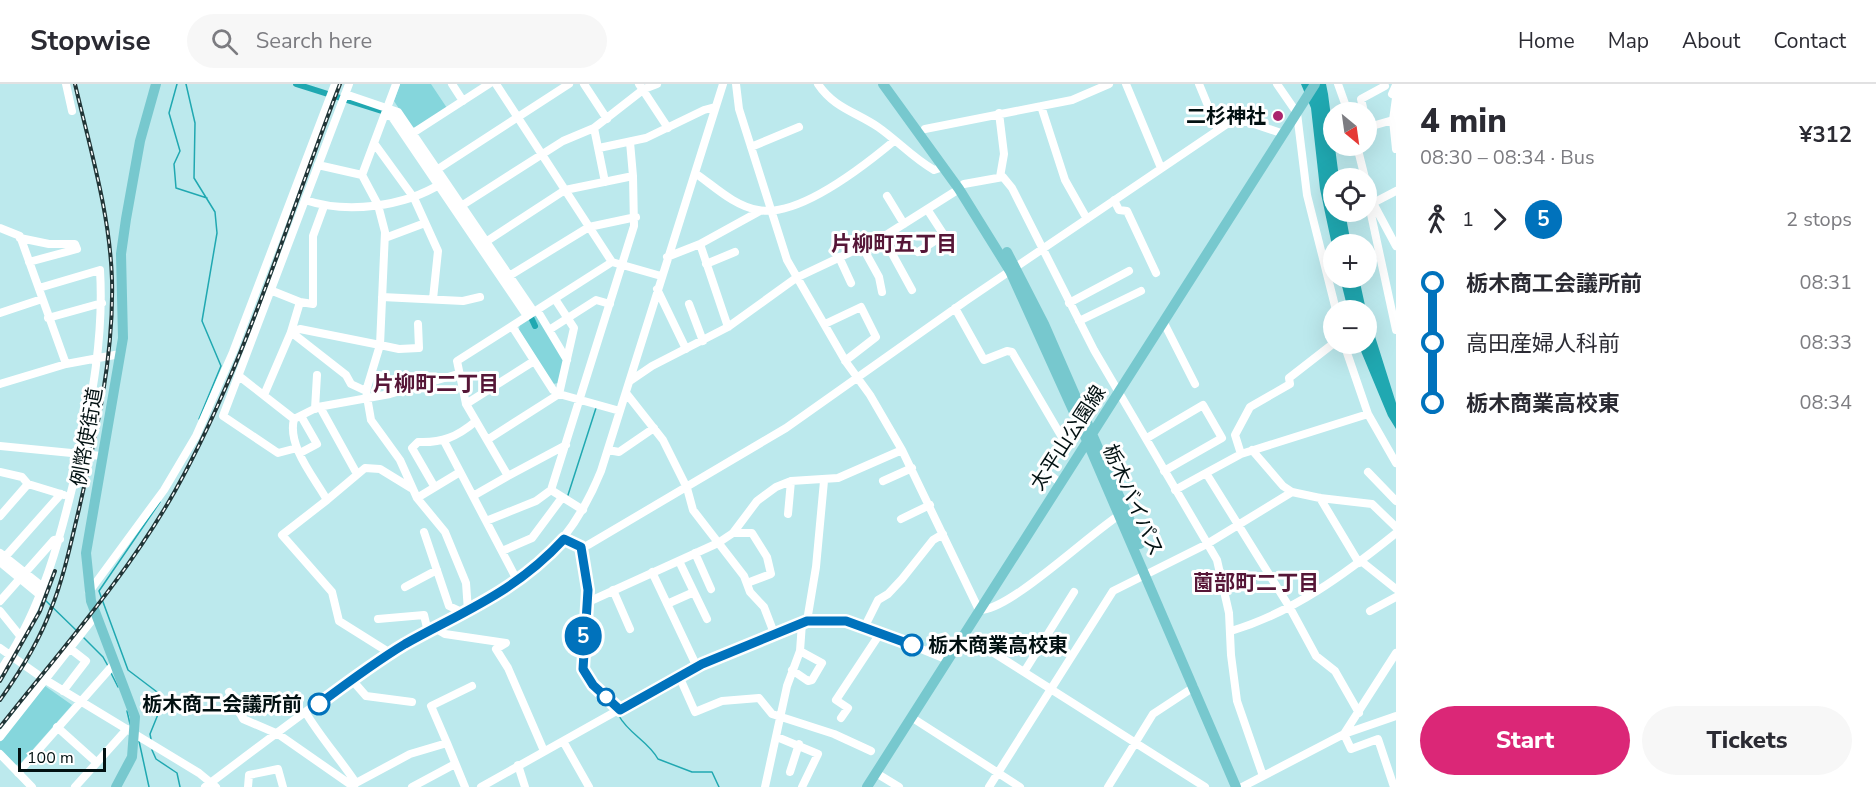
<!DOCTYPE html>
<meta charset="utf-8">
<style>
:root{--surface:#fff;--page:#f7f7f7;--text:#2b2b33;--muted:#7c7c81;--line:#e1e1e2;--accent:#db2777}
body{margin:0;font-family:"Nunito Sans","Noto Sans JP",sans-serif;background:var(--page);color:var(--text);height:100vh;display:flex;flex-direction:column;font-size:22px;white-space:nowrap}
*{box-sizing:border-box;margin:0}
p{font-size:20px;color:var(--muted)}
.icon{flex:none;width:33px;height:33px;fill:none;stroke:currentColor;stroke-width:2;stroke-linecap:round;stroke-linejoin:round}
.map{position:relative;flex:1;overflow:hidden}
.drawer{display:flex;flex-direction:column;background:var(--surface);width:480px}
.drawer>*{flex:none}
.badge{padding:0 12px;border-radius:20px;font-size:21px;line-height:39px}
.needle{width:39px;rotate:151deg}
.controls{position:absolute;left:1323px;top:18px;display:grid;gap:12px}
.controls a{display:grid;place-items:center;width:54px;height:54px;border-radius:50%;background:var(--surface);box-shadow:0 6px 24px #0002;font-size:30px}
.scale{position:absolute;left:18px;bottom:15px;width:88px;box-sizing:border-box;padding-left:6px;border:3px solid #021112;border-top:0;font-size:16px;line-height:21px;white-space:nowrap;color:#021112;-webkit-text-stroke:4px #fff;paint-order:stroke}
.map>.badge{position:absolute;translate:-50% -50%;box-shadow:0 0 0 3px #fff}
.legs{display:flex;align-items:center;gap:9px;height:66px;padding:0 24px;font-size:20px}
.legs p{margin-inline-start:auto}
.headline{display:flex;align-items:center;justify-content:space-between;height:102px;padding:0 24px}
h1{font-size:33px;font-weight:800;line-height:45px}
.cta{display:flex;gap:12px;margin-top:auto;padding:12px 24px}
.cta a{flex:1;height:69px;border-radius:36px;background:var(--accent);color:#fff;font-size:24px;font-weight:800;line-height:69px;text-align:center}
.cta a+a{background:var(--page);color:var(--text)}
ul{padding:0 24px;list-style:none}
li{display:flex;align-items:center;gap:21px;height:60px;font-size:22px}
li i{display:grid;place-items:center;width:9px;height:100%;margin:0 8px;background:currentColor}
li i::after{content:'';width:15px;height:15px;margin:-8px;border:4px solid;border-radius:50%;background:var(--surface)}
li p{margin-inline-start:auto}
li:first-child i{background:linear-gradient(#0000 50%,currentColor 0)}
li:last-child i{background:linear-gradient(currentColor 50%,#0000 0)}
header{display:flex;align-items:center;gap:36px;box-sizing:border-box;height:84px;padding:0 30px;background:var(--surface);border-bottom:2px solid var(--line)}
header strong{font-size:28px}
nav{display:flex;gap:33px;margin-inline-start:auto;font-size:21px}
.search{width:420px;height:54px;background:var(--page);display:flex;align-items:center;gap:15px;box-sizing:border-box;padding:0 21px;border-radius:33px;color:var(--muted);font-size:22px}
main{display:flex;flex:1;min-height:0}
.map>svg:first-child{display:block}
</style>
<header>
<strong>Stopwise</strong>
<div class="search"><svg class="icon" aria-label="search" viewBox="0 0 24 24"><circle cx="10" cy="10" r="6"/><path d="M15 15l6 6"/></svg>Search here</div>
<nav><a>Home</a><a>Map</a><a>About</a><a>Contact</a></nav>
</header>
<main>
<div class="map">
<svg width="1396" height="703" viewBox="0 0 1396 703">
<rect width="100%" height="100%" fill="#bce9ed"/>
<!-- green -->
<path fill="#85d6dc" d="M400 0H431L447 24 416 44 411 43 394 17Z
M537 230 565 274 558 299 553 300 519 246 520 240Z
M45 602 72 621 20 680 15 681 0 666V656Z"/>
<!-- water -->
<path fill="#20a8b1" d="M1301 0H1326L1328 10 1339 94H1334V128H1345L1351 160H1334L1333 166 1320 105 1311 24Z
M1340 194H1359L1366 226H1348Z
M1367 227 1396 319V345L1388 332 1358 260H1366Z"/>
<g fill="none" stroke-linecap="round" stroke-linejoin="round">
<!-- stream -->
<path stroke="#20a8b1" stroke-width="1.5" d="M177 0 169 29 180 67 174 80 176 104 207 114
M186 0 195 39 194 94 215 128 217 149 202 237 221 282 199 335
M568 411 596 324
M43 514 78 548
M84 554 103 573 108 582
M111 589 118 603
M127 627 130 640
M619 632C629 650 648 657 658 675L692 688H712L719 703
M151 655 150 650 163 618 161 611 128 586 99 507 160 418
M139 657 149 703
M152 666 156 675 177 689 180 703"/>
<!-- canal -->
<path stroke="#20a8b1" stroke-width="6" d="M296 0 388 29
M529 229 535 242"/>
<!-- minor -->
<path stroke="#fff" stroke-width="8" d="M66 0 72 27
M452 0 463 17
M496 0 612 178
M584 0 607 35
M639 0 668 44
M736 0 739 25 787 176 846 278 870 311 902 366 979 526C1009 528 1093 446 1124 428
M818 0C834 24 856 28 878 43 898 57 913 74 934 86L943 83
M1126 0 1161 84
M1199 0 1218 46
M1277 0 1297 29 1307 111 1336 226
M1338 0 1348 28
M345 10 398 28 534 228
M1392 10 1396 1
M1396 14 1393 36 1396 65
M1041 22 1065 96 1087 135
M1364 28 1361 15 1385 2
M999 29 1004 70 1000 93
M385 31 392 33 527 232
M1366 33 1372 42 1393 36
M594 44 605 98
M925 45 1072 16 1109 0
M413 49 489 0
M374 59 414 114 438 167 433 215
M1357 62 1365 94
M751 63 799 43
M599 64 646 54 704 26 715 23
M318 81 362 91 378 121 385 148 380 261 399 265 419 264 418 240
M438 85 569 0
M695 89C714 102 734 122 758 126 798 134 864 82 894 57
M362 91 396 0
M964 100 1003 93 1012 104 1094 266 1217 476 1229 529 1231 571 1237 617 1263 692
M1366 107 1396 246
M887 112 904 140
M305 116C347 130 404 123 442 99
M1114 116 1119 126 1127 127 1156 189
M1368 117 1373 119 1396 162
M1373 119 1396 107
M458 124 563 57 594 44 644 5 657 0
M0 144 20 152 66 280
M883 153 912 206
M20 154 49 160H75L77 165 29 178
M385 154 425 139
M484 159 565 106 633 92 630 58
M700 160 728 243
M863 164 879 193 882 208
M918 168 944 151 927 125
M667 173 700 160 760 127
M839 173 851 199
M706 180 735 168
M509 192 589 143 636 133
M657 205 686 265
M270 206 300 218 313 220V152L324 122
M382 213 463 217 480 213
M555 215 574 244 559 310 487 356 508 392 566 361
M1069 219 1129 187
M689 220 703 257
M955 224 984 276 1007 267 1012 268 1063 355 1046 383 1049 390 1060 399
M537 226 567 276
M0 229 42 215
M48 234 102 219
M1079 237 1141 207
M1163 237 1195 300
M825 240 861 223 876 253 845 277
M512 242 553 306 559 310 620 327
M549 246 596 216 610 220
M291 248 300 245 380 261 366 307 371 336 400 376 417 414 445 448 466 499 468 527
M291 248 346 291 351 300 366 307
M1344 260 1368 330 1396 379
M239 292 294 335
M630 297 652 282 728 243 796 194 883 153 959 105
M0 300 66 280 120 270
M626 309 663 356 687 404 693 426 744 492 750 508 764 523 774 549
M264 311 291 248 300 218
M466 320 534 277
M320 323 357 390
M315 325 317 291
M1147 354 1203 321 1222 354 1164 387
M487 356 466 320 457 277 612 178 661 192
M444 357 518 498
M0 362 102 372
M297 364 278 369 223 332 349 0
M608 366 619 368 654 344
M1252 366 1283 402 1292 408 1320 414 1372 420 1396 443
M300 369 317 360 301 332
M1241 370 1235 351 1250 323 1290 300 1289 294 1334 259
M0 388 22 393 28 400 64 411
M1368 388 1396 417
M1206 389 1241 370 1368 330
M883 397 912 384
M434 402 412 364 418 358C442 359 457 353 476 337
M551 406 583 426
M1175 406 1206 389 1290 524 1316 572 1335 587 1359 629
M473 412 508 392
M417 414 460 388
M1320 414 1359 479
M327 416 365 384 380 385 411 404
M788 430 791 397
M0 432 28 400
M901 435 930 421
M486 437 536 417 551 406 634 142 633 92
M424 448 449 522 464 529
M733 449H752L767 473 771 490 747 499
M564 455 581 463 588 461 786 344 967 216 1230 38H1248L1284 50
M581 463 588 506 583 585 593 601 619 626
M502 467 532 454 561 415
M0 469 44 504
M695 469 711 505
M5 473 61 410
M679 477 707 535
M1361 477 1396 505
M0 478 41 512
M652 488 697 583
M405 503 437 486
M613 506 630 545
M89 508 164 406 196 352 233 268 335 0
M0 517 54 456 60 455
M586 519 718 459 733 449 757 417 776 403 791 397 838 394 902 366
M667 520 694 508
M0 527 21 553
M1370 527 1396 513
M378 535 424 531 428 548
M807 537 816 483 824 397
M865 542 878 516 888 510 902 495 933 456 943 450
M435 544 445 550 506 559 496 565 508 584 544 667
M1231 547C1294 528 1345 490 1396 449
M964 550 1205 703
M0 564 44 595 199 689 216 703
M390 569 339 537 332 508 282 451 327 416C314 393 287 362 294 335L318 323 390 310 458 290
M792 586 808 597 812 596 822 579 800 567
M0 587C43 523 61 453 78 379 92 315 104 252 100 186L39 204
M1024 588 1074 508
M679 592 695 628 722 617 759 614 772 630 834 650 871 667
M352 596 366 612 412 618
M63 607 86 577 68 563
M229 608 243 635 278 650 354 703
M306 629C321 654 340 675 356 699L354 701
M911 633 1020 703
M841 634 848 624 836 616 881 548
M57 643 96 678
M0 653 96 531
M777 653 818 670 802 703
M563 657 589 703
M447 659 431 622 472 602
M0 670 32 703
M518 681 525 703
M790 688 799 660
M18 689 114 580
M876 689 899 703
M356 699 410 670 447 659 465 703
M75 703 127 645
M205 703C266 657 327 610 390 569 485 509 554 503 601 387L723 0
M248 703 249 691 278 685 283 703
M412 703 455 680
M481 703 679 592 807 537 836 535 865 542 948 576
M765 703 787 602 800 567 802 539
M989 703 1113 507 1207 460 1292 408
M1108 703 1153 630 1194 603
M1242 703 1344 650 1396 632
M1394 703 1378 655 1351 665 1344 650 1396 569"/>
<!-- major -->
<path stroke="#77c8ce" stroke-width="10" d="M883 0 959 105 1010 187 1087 357 1236 703
M1007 168 1044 240 1140 460
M116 703 132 673 135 633 91 517 86 469 123 254 121 170 126 135 140 57 156 0
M867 703 1315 0"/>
<defs>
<path id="rail" d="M0 597 40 527 55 487
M0 616C20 588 39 558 51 525 64 493 71 458 79 425 96 351 114 273 112 196 110 130 90 64 75 0
M0 643C60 567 127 492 175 407 245 282 288 134 340 0"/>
</defs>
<!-- rail casing -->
<use href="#rail" stroke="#213537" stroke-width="4"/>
<!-- rail -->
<use href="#rail" stroke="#fff" stroke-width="1.5" stroke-dasharray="4.5" stroke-linecap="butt"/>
</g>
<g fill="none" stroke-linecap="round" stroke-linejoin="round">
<defs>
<path id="line-1" d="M319 620C347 599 375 578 405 560 466 526 515 508 564 455L581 463 588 506 583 585 593 601 620 626 702 580 807 537H846L912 561"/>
</defs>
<!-- line-1 casing -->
<use href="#line-1" stroke="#fff" stroke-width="14"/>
<!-- line-1 -->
<use href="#line-1" stroke="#0072bc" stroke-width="9"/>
</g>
<!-- markers -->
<circle fill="#aa246d" stroke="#fff" stroke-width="2" cx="1278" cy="32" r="6"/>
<g fill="#fff" stroke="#0072bc" stroke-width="3">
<circle cx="912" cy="561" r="10"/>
<circle cx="606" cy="613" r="8"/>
<circle cx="319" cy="620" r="10"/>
</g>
<g text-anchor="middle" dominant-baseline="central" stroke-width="6" stroke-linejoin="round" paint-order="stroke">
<!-- poi labels -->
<g font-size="20" font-weight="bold" fill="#021112" stroke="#fff" text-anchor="end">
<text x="1266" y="32">二杉神社</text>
</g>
<!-- street labels -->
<g font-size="20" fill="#021112" stroke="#fff">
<text transform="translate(87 353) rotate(-80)">例幣使街道</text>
<text transform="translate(1068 354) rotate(-57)">太平山公園線</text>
<text transform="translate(1133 416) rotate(66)">栃木バイパス</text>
</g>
<!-- stop labels -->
<g font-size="20" font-weight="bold" fill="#021112" stroke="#fff" text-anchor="start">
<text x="928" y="561">栃木商業高校東</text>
<text x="302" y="620" text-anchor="end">栃木商工会議所前</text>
</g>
<!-- neighbourhood labels -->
<g font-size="21" font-weight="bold" fill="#561637" stroke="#fff">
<text x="894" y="160">片柳町五丁目</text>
<text x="436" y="300">片柳町二丁目</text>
<text x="1256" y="499">薗部町二丁目</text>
</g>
</g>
</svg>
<div class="controls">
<a><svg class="needle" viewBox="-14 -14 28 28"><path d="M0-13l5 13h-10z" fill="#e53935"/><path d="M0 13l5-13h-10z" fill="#7c7c81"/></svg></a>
<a><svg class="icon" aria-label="locate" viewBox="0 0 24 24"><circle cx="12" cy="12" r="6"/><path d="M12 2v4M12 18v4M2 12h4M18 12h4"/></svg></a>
<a>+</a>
<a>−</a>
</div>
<div class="scale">100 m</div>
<b class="badge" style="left:583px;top:552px;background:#0072bc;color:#fff">5</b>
</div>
<section class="drawer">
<div class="headline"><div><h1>4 min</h1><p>08:30 – 08:34 · Bus</p></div><b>¥312</b></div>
<div class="legs"><svg class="icon" aria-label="walk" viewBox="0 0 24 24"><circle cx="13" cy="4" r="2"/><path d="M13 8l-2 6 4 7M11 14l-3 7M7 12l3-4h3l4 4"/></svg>1<svg class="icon" aria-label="forward" viewBox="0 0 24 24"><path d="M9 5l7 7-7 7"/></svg><b class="badge" style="background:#0072bc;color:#fff">5</b><p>2 stops</p></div>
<ul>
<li><i style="color:#0072bc"></i><b>栃木商工会議所前</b><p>08:31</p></li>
<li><i style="color:#0072bc"></i><span>高田産婦人科前</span><p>08:33</p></li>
<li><i style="color:#0072bc"></i><b>栃木商業高校東</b><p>08:34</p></li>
</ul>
<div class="cta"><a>Start</a><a>Tickets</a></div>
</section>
</main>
